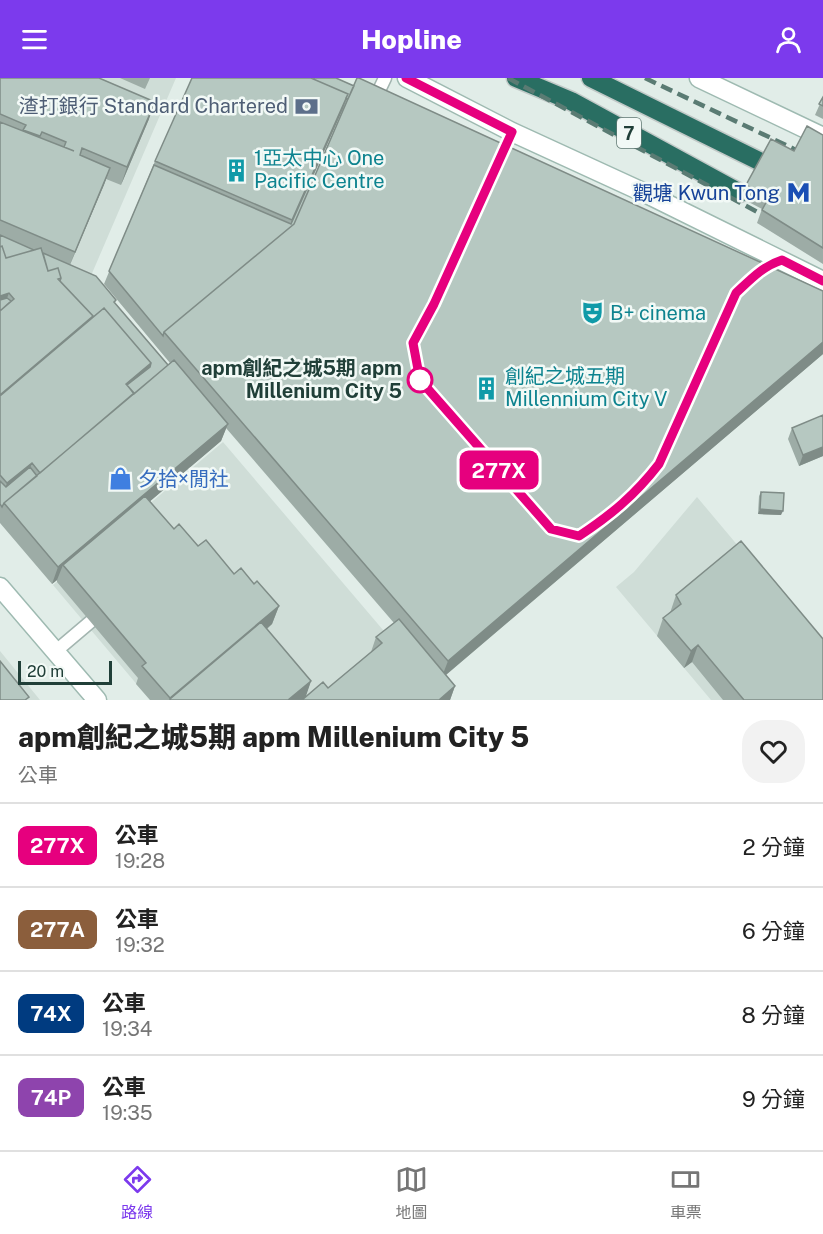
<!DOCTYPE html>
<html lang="zh-TW">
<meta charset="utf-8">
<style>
:root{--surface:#fff;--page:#f2f2f2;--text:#222;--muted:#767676;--line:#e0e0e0;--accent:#7c3aed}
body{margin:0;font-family:"Public Sans","Noto Sans TC",sans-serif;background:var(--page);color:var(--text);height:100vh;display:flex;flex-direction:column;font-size:22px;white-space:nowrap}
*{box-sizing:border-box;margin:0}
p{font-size:20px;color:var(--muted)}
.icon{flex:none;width:33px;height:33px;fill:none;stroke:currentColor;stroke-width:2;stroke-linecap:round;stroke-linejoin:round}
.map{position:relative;height:622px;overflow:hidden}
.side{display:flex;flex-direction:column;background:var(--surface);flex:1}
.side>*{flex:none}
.badge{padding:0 12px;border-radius:9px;font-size:21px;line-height:39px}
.scale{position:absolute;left:18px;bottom:15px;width:94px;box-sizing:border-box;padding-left:6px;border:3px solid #203f38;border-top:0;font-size:16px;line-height:21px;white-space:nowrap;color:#203f38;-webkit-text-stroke:4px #f2f9f6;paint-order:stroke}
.map>.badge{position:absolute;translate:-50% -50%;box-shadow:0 0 0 3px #fff}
.round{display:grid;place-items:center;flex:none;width:63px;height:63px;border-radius:24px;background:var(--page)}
.head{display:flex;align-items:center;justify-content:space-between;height:102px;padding:0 18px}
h1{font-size:28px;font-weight:800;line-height:45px}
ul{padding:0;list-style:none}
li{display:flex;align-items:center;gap:18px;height:84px;padding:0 18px;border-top:2px solid var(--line)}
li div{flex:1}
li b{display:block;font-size:22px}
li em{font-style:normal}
li .badge{min-width:66px;font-weight:700;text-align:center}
header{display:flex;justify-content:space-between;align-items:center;height:78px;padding:0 18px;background:var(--accent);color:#fff;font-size:27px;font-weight:800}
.dock{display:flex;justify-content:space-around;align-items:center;height:84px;border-top:2px solid var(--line);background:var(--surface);font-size:16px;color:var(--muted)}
.dock a{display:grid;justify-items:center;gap:3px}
.dock .on{color:var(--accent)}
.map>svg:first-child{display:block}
</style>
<header><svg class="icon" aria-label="menu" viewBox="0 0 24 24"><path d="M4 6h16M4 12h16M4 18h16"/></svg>Hopline<svg class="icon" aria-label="person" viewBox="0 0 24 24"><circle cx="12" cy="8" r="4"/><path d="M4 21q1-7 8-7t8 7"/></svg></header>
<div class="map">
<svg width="823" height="622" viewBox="0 0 823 622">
<rect width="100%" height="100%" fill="#e1ede8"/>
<!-- built -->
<path fill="#cfddd7" d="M0 0H176L90 200 0 163Z
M223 364 389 559 314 622H150L53 507Z
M697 419 823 569V622H711L616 509 634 494Z
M0 573 40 622H0Z"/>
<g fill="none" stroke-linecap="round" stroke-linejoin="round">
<defs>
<path id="lane" d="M374 23 385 0
M56 573 102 534"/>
<path id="secondary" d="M407 0 512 54 647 116 823 203
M699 0 823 59
M0 509 97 622"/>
<path id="highway" d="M516 0 571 23 740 115
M591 0 759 83"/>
</defs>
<!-- lane casing -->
<use href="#lane" stroke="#a3b5b0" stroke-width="15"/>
<!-- secondary casing -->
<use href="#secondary" stroke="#9ebab1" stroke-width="21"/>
<!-- highway casing -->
<use href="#highway" stroke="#c1c9c7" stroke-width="21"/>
<!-- lane -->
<use href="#lane" stroke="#fff" stroke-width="12"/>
<!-- secondary -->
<use href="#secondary" stroke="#fff" stroke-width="18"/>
<!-- highway -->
<use href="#highway" stroke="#296e62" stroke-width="18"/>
<!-- rail -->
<path stroke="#5a7b73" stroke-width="4.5" stroke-dasharray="12 6" stroke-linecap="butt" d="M508 0 776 144
M645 0 792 70 823 87"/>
</g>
<!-- wall -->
<path fill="#9daca6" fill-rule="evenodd" d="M0 0 149 41 121 107 106 101 70 187 116 222 115 225 168 287 170 285 104 206 155 83 336 0 823 213V276L446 597 455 608 450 622H150L136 606 138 600 57 504V502L52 506 0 445ZM342 33V34L310 109 309 108ZM226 350 394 545 376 559 371 574 328 610 305 619 311 603 267 551 272 546 279 528 254 506 234 496 174 451 150 423 221 363Z
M120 0H150L145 11Z
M823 19V41L815 37Z
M823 57V186L757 145 762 131 741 120 746 107 794 73Z
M823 337V378L799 388 788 361 792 350Z
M761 414 781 437 758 436 759 418Z
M676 517 823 622H723L692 584 684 590 657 558 663 540 670 535Z"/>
<!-- shaded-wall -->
<path fill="#7f8c87" d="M348 16 342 33 288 154 292 142Z
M155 24 149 41 121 107 127 89Z
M110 90 104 107 68 191 75 174Z
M9 215 2 233H0V218Z
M823 264V276L441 601 448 583Z
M151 285 145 302 129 315 126 306Z
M228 346 221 363 68 493 63 487 57 502 52 506 58 489Z
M823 369V378L799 388 803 377Z
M32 385 25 402 1 423 7 405Z
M760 431 783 433 781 437 758 436Z
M279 528 272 546 182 622 170 621 169 622 170 620Z
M698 567 692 584 684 590 691 573Z
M311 603 305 621 303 622H288Z
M455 608 450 622H439Z"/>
<!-- building -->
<path fill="#b6c8c1" stroke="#7f8c87" stroke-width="1.5" d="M0 0H99L155 24 127 89 82 70 80 77 110 90 75 174 0 142V44L74 73 64 69 66 64 42 54 40 58 23 52 26 47 0 36Z
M192 0H311L348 16 292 142 155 83Z
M311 0H336L354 8 348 21 346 20 348 16Z
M357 0H359L823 213V264L448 583 164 254 294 146Z
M823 19V28L819 26Z
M807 48 823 57V170L762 132 769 119 746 107 771 61 794 73Z
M154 87 291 146 308 108 310 109 294 146 164 254 163 258 109 193Z
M0 157 34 172 6 180 2 168 0 169Z
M2 168 6 180 41 170 48 193 58 190 61 200 58 201 93 238 0 317V233L14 221 9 215 0 218V169Z
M43 175 96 198 116 222 114 224 168 287 134 316 127 307 150 289 151 285 104 230 92 240 93 238 60 203 61 200 58 190 48 193Z
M7 220 11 223 0 233V222Z
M104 230 151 285 126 306 134 315 40 395 32 385 7 405 0 397V318Z
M174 282 228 346 58 489 4 425Z
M823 337V369L803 377 792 350Z
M30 389 37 398 4 425 2 429 0 426V403L6 409Z
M761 414 784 415 783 433 760 431Z
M145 418 174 451 179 446 198 468 206 462 234 496 241 490 254 506 257 503 279 528 170 620 142 588 146 585 63 487Z
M741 463 823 561V622H744L698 567 691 573 663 540 681 526 676 517Z
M399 541 455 608 439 622H302L323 604 328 610 382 565 376 559Z
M261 544 311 603 288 622H171L170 621Z
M0 583 29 619 25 622H0Z"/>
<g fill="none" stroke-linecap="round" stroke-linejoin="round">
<defs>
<path id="line" d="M406 0 512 54 434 226 413 265 420 302 551 451 579 458C611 437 635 417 659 386L736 215C751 201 763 188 782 182L823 203"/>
</defs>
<!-- line casing -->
<use href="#line" stroke="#fff" stroke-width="14"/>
<!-- line -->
<use href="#line" stroke="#e6007e" stroke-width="9"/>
</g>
<!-- icons -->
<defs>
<symbol id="bank-bare" viewBox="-9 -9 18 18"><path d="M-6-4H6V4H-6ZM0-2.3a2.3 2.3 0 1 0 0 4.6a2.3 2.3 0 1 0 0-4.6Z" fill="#5c6f8a" stroke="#f2f9f6" stroke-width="2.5" paint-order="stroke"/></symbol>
<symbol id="building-bare" viewBox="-9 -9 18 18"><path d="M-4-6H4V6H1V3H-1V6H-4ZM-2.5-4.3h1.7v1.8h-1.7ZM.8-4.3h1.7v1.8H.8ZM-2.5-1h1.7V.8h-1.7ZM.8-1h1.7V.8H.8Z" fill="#0f9aa8" stroke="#f2f9f6" stroke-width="2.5" paint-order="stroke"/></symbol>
<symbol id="metro-bare" viewBox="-9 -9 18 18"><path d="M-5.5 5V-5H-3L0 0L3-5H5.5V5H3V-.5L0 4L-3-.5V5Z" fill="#1a4fb4" stroke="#f2f9f6" stroke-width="2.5" paint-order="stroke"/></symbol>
<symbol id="theatre-bare" viewBox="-9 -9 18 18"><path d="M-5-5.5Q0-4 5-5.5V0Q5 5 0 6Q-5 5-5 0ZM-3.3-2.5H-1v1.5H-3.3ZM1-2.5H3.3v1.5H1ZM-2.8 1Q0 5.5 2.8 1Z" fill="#0f9aa8" stroke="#f2f9f6" stroke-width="2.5" paint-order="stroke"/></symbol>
<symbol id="shop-bare" viewBox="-9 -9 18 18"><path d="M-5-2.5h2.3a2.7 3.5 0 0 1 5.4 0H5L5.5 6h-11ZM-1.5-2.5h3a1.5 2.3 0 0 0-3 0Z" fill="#3f7fe0" stroke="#f2f9f6" stroke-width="2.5" paint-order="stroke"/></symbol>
</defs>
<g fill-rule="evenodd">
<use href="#bank-bare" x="290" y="12" width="33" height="33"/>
<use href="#building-bare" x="220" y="76" width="33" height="33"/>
<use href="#metro-bare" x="782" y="98" width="33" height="33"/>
<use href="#theatre-bare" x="576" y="218" width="33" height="33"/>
<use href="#building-bare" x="470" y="294" width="33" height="33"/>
<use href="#shop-bare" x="104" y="384" width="33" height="33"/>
</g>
<!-- markers -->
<circle fill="#fff" stroke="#e6007e" stroke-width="3" cx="420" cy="302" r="12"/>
<g text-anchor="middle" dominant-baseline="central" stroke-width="5" stroke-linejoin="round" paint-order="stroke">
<!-- shield labels -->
<rect fill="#f2f9f6" stroke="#5f7771" stroke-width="1.5" x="617" y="40" width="24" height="30" rx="4.5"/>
<g font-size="18" font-weight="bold" fill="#203f38">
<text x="629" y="55">7</text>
</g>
<!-- service labels -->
<g font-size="20" fill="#4e5e75" stroke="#f2f9f6" text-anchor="end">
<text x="288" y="28">渣打銀行 Standard Chartered</text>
</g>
<!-- culture labels -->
<g font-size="20" fill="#0d838f" stroke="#f2f9f6" text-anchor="start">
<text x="254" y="80">1亞太中心 One<tspan x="254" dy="23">Pacific Centre</tspan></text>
<text x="610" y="235">B+ cinema</text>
<text x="505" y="298">創紀之城五期<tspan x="505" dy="23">Millennium City V</tspan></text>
</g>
<!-- transit labels -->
<g font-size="20" fill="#164399" stroke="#f2f9f6" text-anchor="end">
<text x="780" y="115">觀塘 Kwun Tong</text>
</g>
<!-- stop labels -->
<g font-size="20" font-weight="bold" fill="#203f38" stroke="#f2f9f6" text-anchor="end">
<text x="402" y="290">apm創紀之城5期 apm<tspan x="402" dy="23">Millenium City 5</tspan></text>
</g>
<!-- shop labels -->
<g font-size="20" fill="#366cbe" stroke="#f2f9f6" text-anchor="start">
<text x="138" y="401">夕拾×閒社</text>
</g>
</g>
</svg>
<div class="scale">20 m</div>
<b class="badge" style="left:499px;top:392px;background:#e6007e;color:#fff">277X</b>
</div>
<section class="side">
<div class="head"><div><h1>apm創紀之城5期 apm Millenium City 5</h1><p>公車</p></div><a class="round"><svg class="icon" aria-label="heart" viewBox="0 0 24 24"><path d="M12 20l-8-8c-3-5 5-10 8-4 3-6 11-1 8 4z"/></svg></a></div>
<ul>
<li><span class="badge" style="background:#e6007e;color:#fff">277X</span><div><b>公車</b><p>19:28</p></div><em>2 分鐘</em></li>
<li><span class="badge" style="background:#8b5e3c;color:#fff">277A</span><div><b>公車</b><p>19:32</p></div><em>6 分鐘</em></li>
<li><span class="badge" style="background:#003b80;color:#fff">74X</span><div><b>公車</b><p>19:34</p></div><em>8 分鐘</em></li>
<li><span class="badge" style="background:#8e44ad;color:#fff">74P</span><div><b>公車</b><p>19:35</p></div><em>9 分鐘</em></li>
</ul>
</section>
<nav class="dock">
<a class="on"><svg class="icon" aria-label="directions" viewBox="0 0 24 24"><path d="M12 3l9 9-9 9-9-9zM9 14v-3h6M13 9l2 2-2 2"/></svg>路線</a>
<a><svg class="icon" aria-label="map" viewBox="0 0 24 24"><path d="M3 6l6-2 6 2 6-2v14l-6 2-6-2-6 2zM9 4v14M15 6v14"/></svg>地圖</a>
<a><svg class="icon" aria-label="tickets" viewBox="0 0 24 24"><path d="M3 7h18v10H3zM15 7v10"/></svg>車票</a>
</nav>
